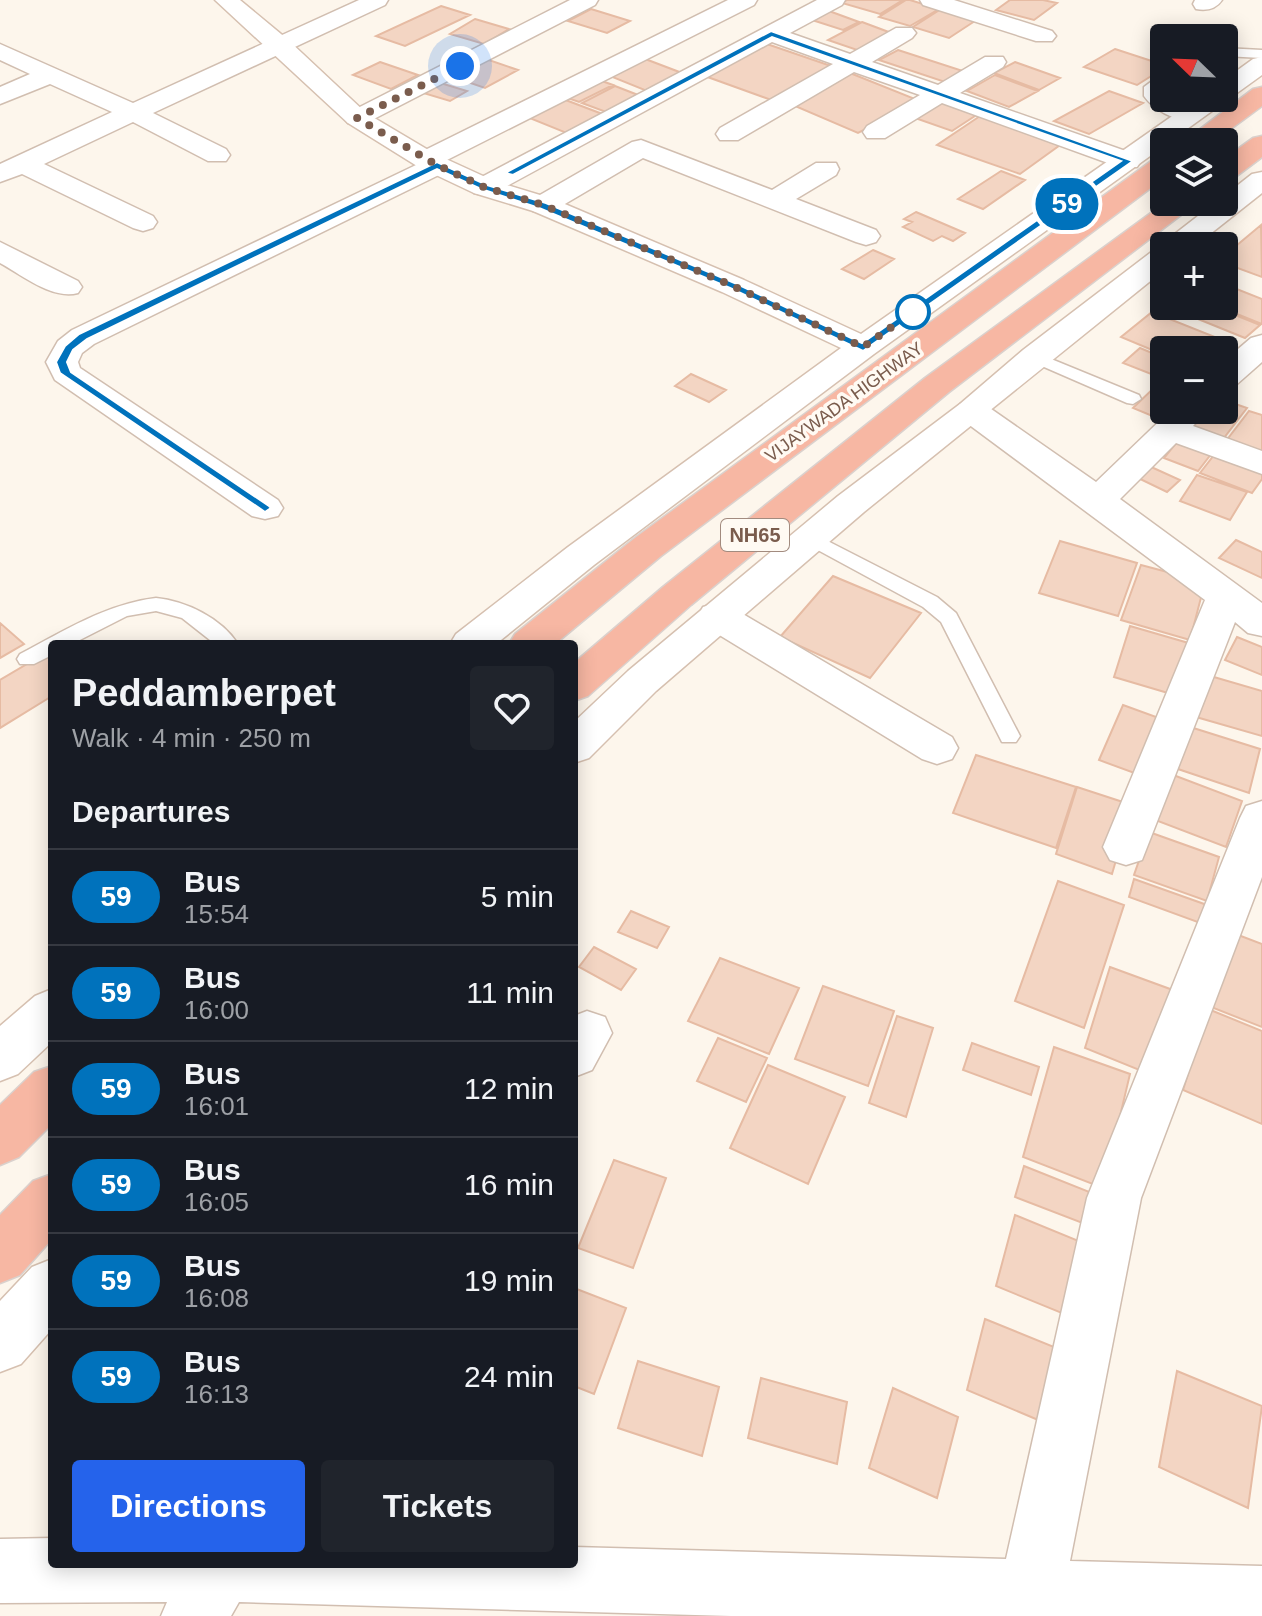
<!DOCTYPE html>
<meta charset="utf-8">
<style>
:root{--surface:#171b24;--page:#20242c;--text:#f1f3f6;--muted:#9ea1a6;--line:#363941;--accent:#2563eb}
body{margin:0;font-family:Helvetica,sans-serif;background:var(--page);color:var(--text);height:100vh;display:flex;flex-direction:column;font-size:30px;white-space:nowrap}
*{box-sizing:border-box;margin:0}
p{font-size:26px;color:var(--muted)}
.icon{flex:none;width:44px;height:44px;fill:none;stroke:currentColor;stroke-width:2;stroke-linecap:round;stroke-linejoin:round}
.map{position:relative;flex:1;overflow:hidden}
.panel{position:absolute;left:48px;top:640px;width:530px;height:928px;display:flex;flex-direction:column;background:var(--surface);border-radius:8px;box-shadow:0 4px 20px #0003}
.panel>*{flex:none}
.badge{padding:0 16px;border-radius:26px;font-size:28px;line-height:52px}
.needle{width:52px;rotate:293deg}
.tools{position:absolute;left:1150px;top:24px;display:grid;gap:16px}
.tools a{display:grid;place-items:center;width:88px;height:88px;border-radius:8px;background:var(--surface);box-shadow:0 4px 20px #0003;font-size:40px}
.you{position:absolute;width:40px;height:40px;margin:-20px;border:6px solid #fff;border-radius:50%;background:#1a73e8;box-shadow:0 0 0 12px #1a73e833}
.map>.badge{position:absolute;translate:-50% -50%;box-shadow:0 0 0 4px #fff}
h2{padding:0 24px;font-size:30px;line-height:72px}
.round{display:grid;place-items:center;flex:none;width:84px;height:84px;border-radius:8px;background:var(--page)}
.headline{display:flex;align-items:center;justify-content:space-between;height:136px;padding:0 24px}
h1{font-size:38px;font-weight:800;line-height:60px}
.cta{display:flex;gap:16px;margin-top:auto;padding:16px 24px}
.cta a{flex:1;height:92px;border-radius:8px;background:var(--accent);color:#fff;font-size:32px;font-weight:800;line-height:92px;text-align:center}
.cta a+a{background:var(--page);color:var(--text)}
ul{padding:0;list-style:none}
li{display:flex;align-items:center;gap:24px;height:96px;padding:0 24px;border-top:2px solid var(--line)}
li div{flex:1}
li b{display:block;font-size:30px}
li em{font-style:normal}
li .badge{min-width:88px;font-weight:700;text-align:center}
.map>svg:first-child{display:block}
</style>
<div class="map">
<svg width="1262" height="1616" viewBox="0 0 1262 1616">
<rect width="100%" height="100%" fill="#fdf6ec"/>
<!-- building -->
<path fill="#f3d5c3" stroke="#e6bba3" stroke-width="2" d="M847 0H903L880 14 842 3Z
M906 0H910L939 9 910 26 879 17Z
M1010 0H1043L1057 3 1034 20 996 10Z
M441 6 470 15 405 46 376 36Z
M591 9 630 21 607 33 568 21Z
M941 9 978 19 949 38 913 27Z
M829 11 859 22 843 30 812 20Z
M475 19 509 29 484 44 450 34Z
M862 22 894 34 860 51 828 40Z
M764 43 834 67 774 101 702 75Z
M1115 49 1164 65V68L1137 85 1084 67Z
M898 50 969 73 951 84 879 60Z
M640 57 682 73 647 91 605 74Z
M483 58 518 70 485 88 450 76Z
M380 62 418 75 391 89 353 75Z
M1015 62 1060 78 1039 90 994 73Z
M850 73 920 101 858 133 788 103Z
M995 75 1038 91 1009 107 967 91Z
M599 80 613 85 579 102 565 97Z
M437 82 467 91 450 101 420 92Z
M615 86 638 95 606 112 582 103Z
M1109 91 1143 103 1089 134 1054 121Z
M563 99 605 115 569 134 527 117Z
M944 99 981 112 952 131 915 118Z
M986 112 1067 140 1020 174 937 145Z
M1001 171 1025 180 983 209 958 199Z
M916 212 965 233 953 241 942 236 933 241 903 227 912 222 904 219Z
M1261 225 1262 277 1224 263V256Z
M873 250 894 259 864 279 842 269Z
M1224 284 1262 299V324L1217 306H1224Z
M1166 306H1213L1260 325 1245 338Z
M1152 312 1235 345 1224 355V350H1164V355L1121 337Z
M1140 348 1164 358V379L1123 363Z
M691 374 726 390 709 402 675 386Z
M1160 382 1164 383V410H1179L1167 422 1133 408Z
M1224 400 1247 408 1220 443 1184 430 1200 410H1224Z
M1249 411 1262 415V454L1226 441Z
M1181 437 1215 449 1198 471 1164 458Z
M1218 450 1262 467V479L1252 493 1200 473Z
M1149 466 1180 480 1167 492 1136 477Z
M1197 475 1247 492 1230 520 1180 501Z
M1236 540 1262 552V578L1219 558Z
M1060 541 1137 563 1118 616 1039 593Z
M1141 565 1205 582 1190 640 1121 620Z
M833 576 921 613 870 678 780 637Z
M0 623 24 644 0 658Z
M1130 626 1192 644 1178 696 1114 677Z
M1237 637 1262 647V675L1225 660Z
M44 654 52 661V696L0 728V680Z
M1207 675 1262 691V736L1196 717Z
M1123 705 1170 722 1148 778 1099 760Z
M1187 726 1260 749 1249 793 1175 768Z
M976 755 1076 787 1056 848 953 813Z
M1168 773 1242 801 1226 847 1150 818Z
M1077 787 1132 805 1112 874 1056 854Z
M1149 832 1219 857 1207 901 1134 875Z
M1134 879 1207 905 1203 924 1129 897Z
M1058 881 1124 905 1084 1028 1015 1001Z
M631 911 669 927 657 948 618 932Z
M1233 933 1262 944V1027L1211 1007Z
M594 947 636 969 621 990 579 967Z
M720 958 799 988 769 1054 688 1021Z
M1110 967 1181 993 1159 1078 1085 1048Z
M823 986 894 1011 868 1086 795 1059Z
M1208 1009 1262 1031V1124L1183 1090Z
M897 1016 933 1028 906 1117 869 1103Z
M718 1038 767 1058 746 1102 697 1081Z
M972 1043 1039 1067 1031 1095 963 1070Z
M1054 1047 1130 1074 1103 1188 1023 1157Z
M768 1065 845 1097 808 1184 730 1148Z
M614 1160 666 1178 633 1268 578 1248Z
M1024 1166 1092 1193 1085 1224 1015 1197Z
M1015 1215 1086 1244 1069 1316 996 1286Z
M574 1288 626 1308 594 1394 574 1386Z
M985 1319 1059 1349 1043 1422 967 1390Z
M638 1361 719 1387 702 1456 618 1428Z
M1177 1371 1262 1406 1248 1508 1159 1467Z
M761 1378 847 1402 837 1464 748 1438Z
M893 1388 958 1417 937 1498 869 1468Z"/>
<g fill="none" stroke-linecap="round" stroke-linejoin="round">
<defs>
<path id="lane" d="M1224 48 1262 50V58L1224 56Z
M1164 72V82L1155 91C1162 105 1177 109 1192 114V120C1174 121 1154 110 1144 96V87Z
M1034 352 1139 395 1141 399 1133 404 1127 403 1028 360 1026 357Z
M810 532 937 597 956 613 1020 736 1016 742H1002L941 622 923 607 803 542 801 538 803 534Z
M156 598C186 601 221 618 238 644H215L182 618 156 611 127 616 72 644H52V655L34 664H20L17 659 20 654C64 631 106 604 156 598Z"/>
<path id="street" d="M359 0H388L385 5 153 113 226 149 230 155 226 161H208L133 122 44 164 153 216 157 222 153 228 143 231 133 228 22 174 0 182V164L112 112 50 84 0 104V87L30 74 0 60V44L133 103Z
M570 0H598L595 5 366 123H348L344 118 348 113Z
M728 0H757L754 5 447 160 450 165 447 171 94 344 82 353 78 362 80 368 278 500 283 508 278 516 265 519 252 516 55 380 46 362 58 341 72 330 416 165 413 160 417 154Z
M817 0H845L842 5 790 33 850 54 896 28H912L916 33 912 38 872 62 938 85 985 57H1003L1006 62 1003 67 960 93 1137 155 1141 161 1137 167H1119L942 103 885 138H867L863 132 867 126 920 95 854 72 738 140H720L716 134 720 128 833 64 772 42 494 193 484 195 474 193 470 187 474 181Z
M920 0H954L1052 31 1056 36 1052 41H1036L923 5Z
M1195 0H1222C1216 9 1207 11 1196 9L1193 4Z
M641 140 772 190 816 163H836L839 169 836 175 796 199 876 230 880 236 876 242 866 245 856 242 643 158 553 211 543 213 533 211 529 205 533 199 632 142Z
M0 242 78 281 82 287 78 293C52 300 22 275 0 263Z
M1262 335V362L1236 385 1224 388V361L1251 338Z
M972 401 984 404 1096 482 1171 410H1207L1193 426 1262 451V474L1176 443 1120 499 1262 603V636L1248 633 1235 622 1142 860 1126 865 1110 860 1103 847 1205 600 960 418 955 411 960 404Z
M717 603 731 607 952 737 958 748 952 759 937 764 922 759 703 625 698 616 703 607Z
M1262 801V877L1141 1198 1070 1561 1262 1566V1616H731L239 1602 231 1616H161L167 1602 0 1603V1539L52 1538V1564H574V1547L1006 1559 1087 1198 1240 818 1246 806Z
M587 1011 605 1017 612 1033 592 1070 574 1077V1016Z"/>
<path id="secondary" d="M215 0H240L287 39 366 113 435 154 494 181 553 199 744 280 861 334 1198 98H1224V80L1253 59 1262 57V75L1169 142H1164V146L874 354 594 565 496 644H450L456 634 568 547 841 348 722 292 533 211 474 193 417 166 348 123Z
M1262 172V193L1195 246H1164V270L864 512 656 691 589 758 574 763V722L628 671 838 496 960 404 1023 350 1154 250 1163 247 1162 246 1167 240 1216 202H1224V196L1252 174Z
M52 989V1042L18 1074 0 1081V1026L35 996Z
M52 1259V1329L21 1364 0 1372V1301L32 1267Z"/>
<path id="highway" d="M1262 87V106L1213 142H1183L1253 89Z
M1262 136V157L1234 178 1224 180V159L1253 138Z
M1164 157V178L661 556 555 644H509L515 634 635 538 1154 159Z
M1166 202H1198L949 392 691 605 588 696 574 701V663L663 587 925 378Z
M52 1066V1124L19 1157 0 1165V1105L34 1072Z
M52 1174V1239L20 1275 0 1283V1215L33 1181Z"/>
</defs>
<!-- lane casing -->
<use href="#lane" stroke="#d1beb0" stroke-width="3"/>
<!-- street casing -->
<use href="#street" stroke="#d1beb0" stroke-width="3"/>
<!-- secondary casing -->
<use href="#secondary" stroke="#d6c0b0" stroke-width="3"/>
<!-- highway casing -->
<use href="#highway" stroke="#dad1cd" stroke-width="3"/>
<!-- lane -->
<use href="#lane" fill="#fff" fill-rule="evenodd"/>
<!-- street -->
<use href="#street" fill="#fff" fill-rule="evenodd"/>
<!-- secondary -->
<use href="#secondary" fill="#fff" fill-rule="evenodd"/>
<!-- highway -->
<use href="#highway" fill="#f7b7a3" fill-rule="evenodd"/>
</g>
<!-- line -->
<path fill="#0072bc" stroke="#fff" stroke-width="2" d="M771 31 1133 161 863 351 730 288 539 208 481 189 437 169 87 339 73 350 67 362 71 372 269 506 271 508 265 512 60 373 56 362 65 346 79 334 437 162 487 185 546 203 737 284 862 343 1121 161 772 37 513 175 505 173Z"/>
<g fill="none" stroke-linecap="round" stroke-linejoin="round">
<!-- walk -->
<path stroke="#7a5c4d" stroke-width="8" stroke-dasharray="0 14.4" d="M460 66 357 118 437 165 484 187 543 205 733 286 863 347 913 312"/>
</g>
<!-- markers -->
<circle fill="#fff" stroke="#0072bc" stroke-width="4" cx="913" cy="312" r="16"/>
<g text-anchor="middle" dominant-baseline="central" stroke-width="7" stroke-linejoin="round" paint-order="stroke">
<!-- far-street labels -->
<g font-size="18" fill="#7a5c4d" stroke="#fffaf3">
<text transform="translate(844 402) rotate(-36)">VIJAYWADA HIGHWAY</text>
</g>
<!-- shield labels -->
<rect fill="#fffaf3" stroke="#a28b7f" stroke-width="2" x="721" y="519" width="68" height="32" rx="6"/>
<g font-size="20" font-weight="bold" fill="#7a5c4d">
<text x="755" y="535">NH65</text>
</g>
</g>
</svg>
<div class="tools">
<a><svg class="needle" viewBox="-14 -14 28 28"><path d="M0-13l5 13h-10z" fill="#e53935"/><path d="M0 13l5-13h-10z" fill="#9ea1a6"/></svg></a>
<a><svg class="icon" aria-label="layers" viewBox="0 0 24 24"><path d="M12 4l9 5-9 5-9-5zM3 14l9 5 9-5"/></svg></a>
<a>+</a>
<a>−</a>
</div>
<div class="you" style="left:460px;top:66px"></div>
<b class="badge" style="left:1067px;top:204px;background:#0072bc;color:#fff">59</b>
<section class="panel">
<div class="headline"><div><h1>Peddamberpet</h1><p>Walk · 4 min · 250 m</p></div><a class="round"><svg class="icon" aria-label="heart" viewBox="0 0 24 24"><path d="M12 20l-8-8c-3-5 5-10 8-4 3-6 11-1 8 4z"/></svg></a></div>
<h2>Departures</h2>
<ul>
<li><span class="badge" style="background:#0072bc;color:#fff">59</span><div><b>Bus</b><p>15:54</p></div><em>5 min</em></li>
<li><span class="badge" style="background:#0072bc;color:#fff">59</span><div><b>Bus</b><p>16:00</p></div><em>11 min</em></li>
<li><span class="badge" style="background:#0072bc;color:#fff">59</span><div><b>Bus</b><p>16:01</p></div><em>12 min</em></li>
<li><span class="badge" style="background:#0072bc;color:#fff">59</span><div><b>Bus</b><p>16:05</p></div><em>16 min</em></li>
<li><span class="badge" style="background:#0072bc;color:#fff">59</span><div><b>Bus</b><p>16:08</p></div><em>19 min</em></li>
<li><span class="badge" style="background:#0072bc;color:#fff">59</span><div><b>Bus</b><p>16:13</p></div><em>24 min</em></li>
</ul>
<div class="cta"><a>Directions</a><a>Tickets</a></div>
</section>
</div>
